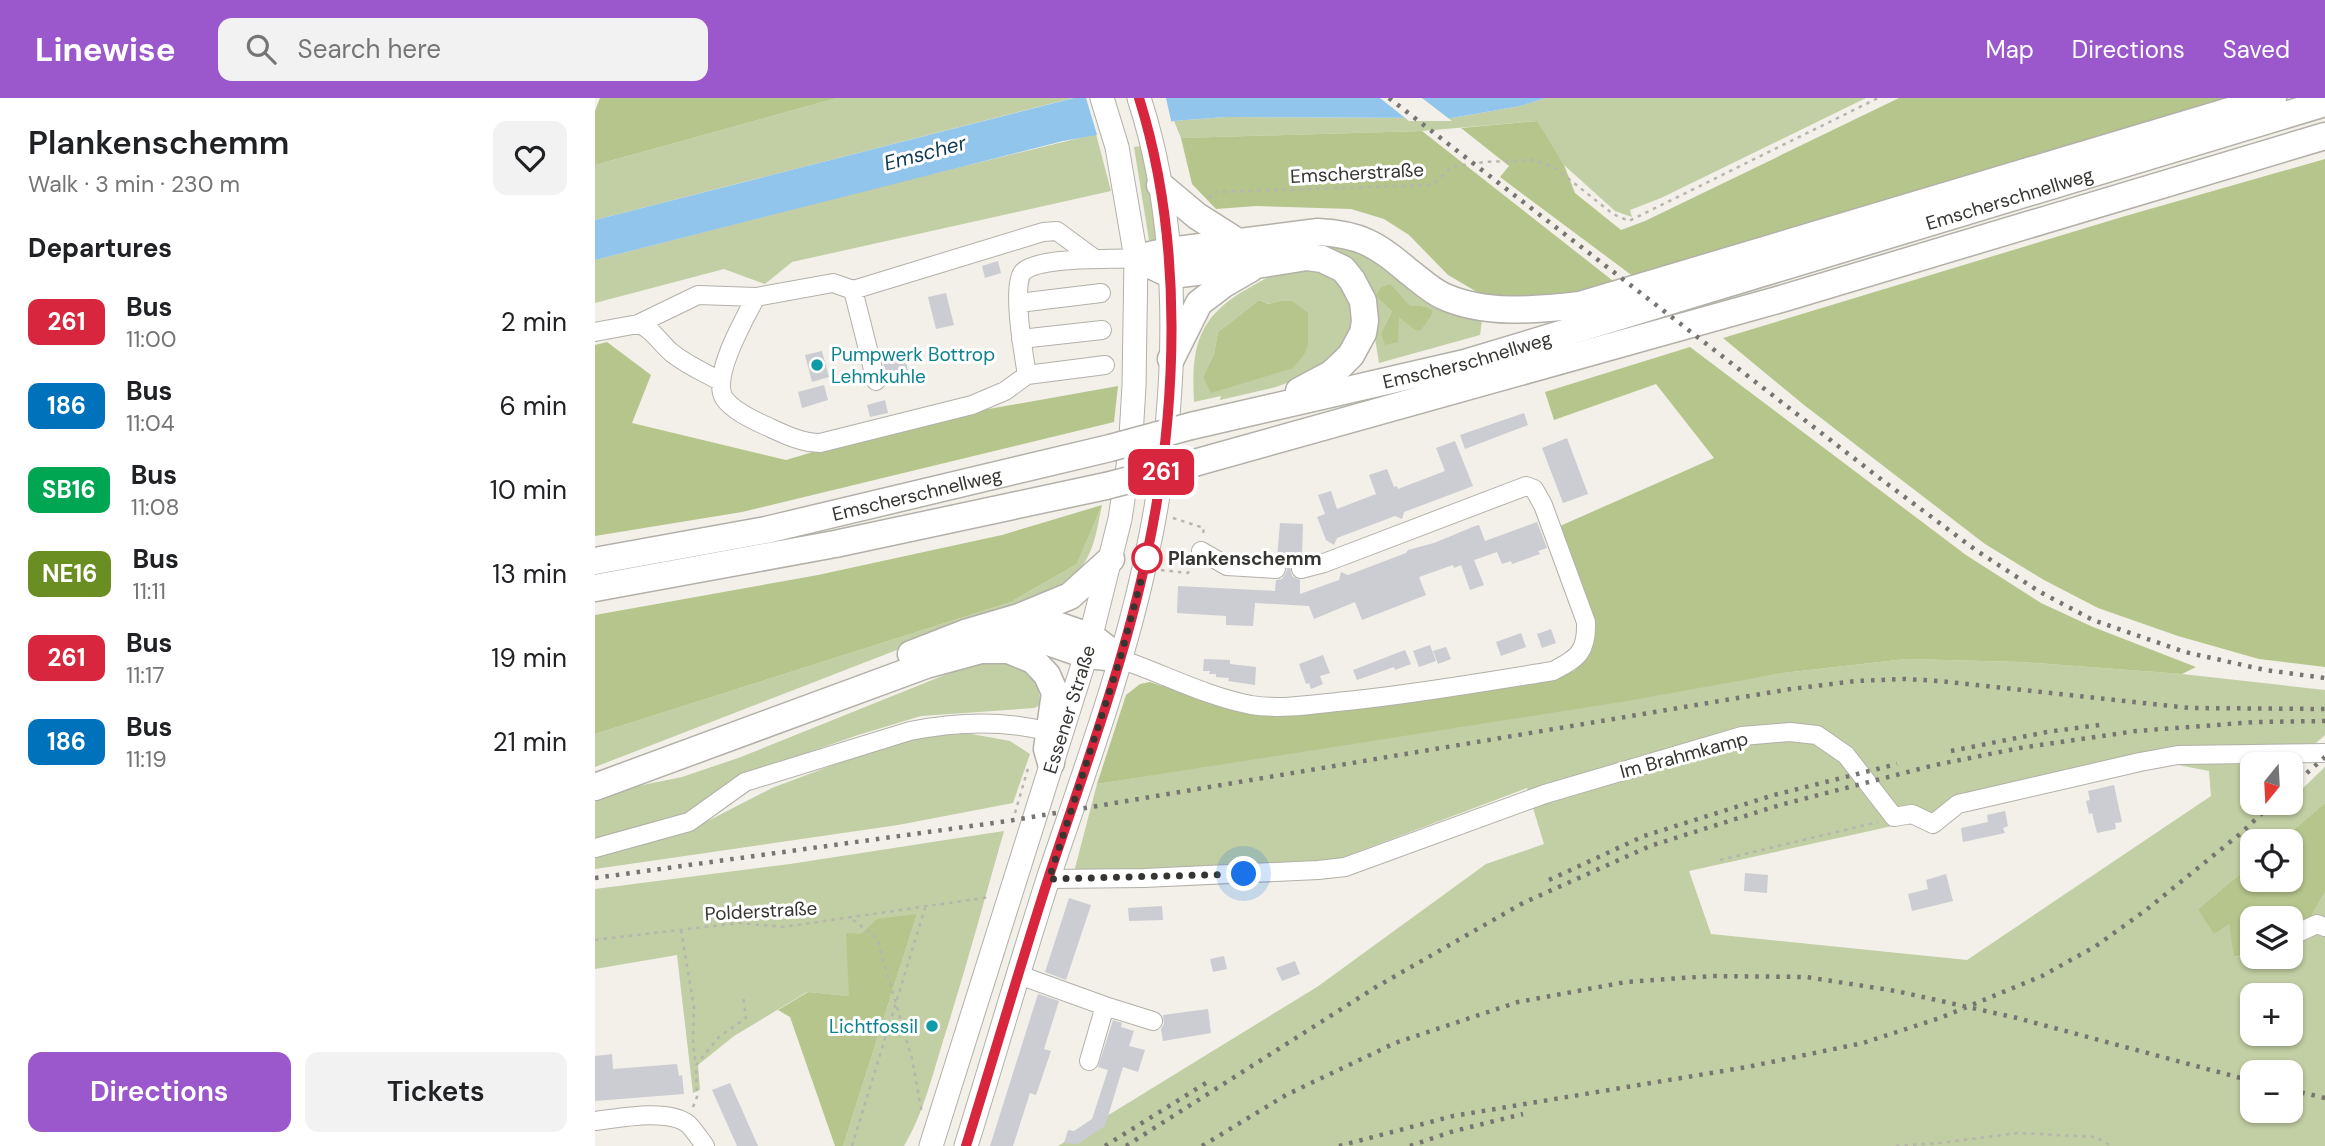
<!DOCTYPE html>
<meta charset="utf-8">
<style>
:root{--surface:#fff;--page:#f2f2f2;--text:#202124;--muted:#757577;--accent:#9b58cd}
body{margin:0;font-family:"DM Sans",sans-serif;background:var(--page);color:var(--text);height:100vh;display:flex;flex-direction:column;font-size:26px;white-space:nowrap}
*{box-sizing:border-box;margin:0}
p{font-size:23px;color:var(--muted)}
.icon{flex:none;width:38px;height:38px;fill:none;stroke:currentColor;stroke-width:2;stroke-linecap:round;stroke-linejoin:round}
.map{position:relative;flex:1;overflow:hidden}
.panel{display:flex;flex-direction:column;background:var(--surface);width:595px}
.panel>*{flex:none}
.badge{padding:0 14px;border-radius:10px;font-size:24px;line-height:46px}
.needle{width:46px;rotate:198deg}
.buttons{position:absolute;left:1645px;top:654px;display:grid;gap:14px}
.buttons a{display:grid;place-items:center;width:63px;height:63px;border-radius:14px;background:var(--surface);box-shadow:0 2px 5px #0004;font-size:35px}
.you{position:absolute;width:35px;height:35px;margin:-18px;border:5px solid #fff;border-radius:50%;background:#1a73e8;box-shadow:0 0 0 10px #1a73e833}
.map>.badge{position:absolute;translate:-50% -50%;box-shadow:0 0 0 4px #fff}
h2{padding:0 28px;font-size:26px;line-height:63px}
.round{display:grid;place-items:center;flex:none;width:74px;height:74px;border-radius:14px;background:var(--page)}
.head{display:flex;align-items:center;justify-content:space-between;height:119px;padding:0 28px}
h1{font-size:33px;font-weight:600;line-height:52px}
.cta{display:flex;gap:14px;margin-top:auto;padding:14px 28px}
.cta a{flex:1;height:80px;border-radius:14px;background:var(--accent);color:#fff;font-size:28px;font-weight:600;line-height:80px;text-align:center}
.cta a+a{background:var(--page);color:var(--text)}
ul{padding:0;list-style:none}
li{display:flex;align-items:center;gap:21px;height:84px;padding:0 28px}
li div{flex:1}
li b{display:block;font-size:26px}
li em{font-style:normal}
li .badge{min-width:77px;font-weight:700;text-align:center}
header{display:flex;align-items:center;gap:42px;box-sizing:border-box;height:98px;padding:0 35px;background:var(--accent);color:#fff}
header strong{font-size:33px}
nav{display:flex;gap:38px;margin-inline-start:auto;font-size:24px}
.search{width:490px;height:63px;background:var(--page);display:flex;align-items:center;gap:18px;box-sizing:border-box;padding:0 24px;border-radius:14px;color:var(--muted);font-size:26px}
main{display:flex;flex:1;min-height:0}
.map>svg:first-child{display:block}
</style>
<header>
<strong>Linewise</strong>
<div class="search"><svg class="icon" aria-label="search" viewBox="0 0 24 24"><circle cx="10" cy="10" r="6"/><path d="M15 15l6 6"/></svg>Search here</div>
<nav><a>Map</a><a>Directions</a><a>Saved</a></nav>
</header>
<main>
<section class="panel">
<div class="head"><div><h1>Plankenschemm</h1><p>Walk · 3 min · 230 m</p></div><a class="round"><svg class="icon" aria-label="heart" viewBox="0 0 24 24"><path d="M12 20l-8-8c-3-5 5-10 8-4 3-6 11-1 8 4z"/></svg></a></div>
<h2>Departures</h2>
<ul>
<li><span class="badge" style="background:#d7263d;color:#fff">261</span><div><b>Bus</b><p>11:00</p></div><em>2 min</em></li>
<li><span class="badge" style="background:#0072bc;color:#fff">186</span><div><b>Bus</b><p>11:04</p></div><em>6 min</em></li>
<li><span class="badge" style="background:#00a651;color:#fff">SB16</span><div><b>Bus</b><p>11:08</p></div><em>10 min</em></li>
<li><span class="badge" style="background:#6b8e23;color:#fff">NE16</span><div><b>Bus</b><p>11:11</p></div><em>13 min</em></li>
<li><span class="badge" style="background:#d7263d;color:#fff">261</span><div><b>Bus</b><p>11:17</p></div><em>19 min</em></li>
<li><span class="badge" style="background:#0072bc;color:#fff">186</span><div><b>Bus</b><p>11:19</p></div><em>21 min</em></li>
</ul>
<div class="cta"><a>Directions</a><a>Tickets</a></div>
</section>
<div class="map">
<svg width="1730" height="1048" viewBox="0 0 1730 1048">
<rect width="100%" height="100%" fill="#f2f0e8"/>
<!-- green -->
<path fill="#c2cea3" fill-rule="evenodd" d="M242 0H478L0 122V67Z
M951 0H1271L1066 100 1035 112 1037 119 1020 113 969 67 941 23 827 33 586 40 579 23 630 19 857 20 925 8Z
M501 36 516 93 197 164 170 186 129 171 0 205V162L312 82Z
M547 48 562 143 554 142 539 49Z
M723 147 739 148 768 154 887 222 885 237 784 265 773 197ZM815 208H828L832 221 826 231 821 233 804 218 786 235 797 213Z
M722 171 739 180 756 201 758 231 740 258 711 278 681 289 625 302 626 298 599 304C596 248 603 218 654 190 663 185 673 178 683 175 695 172 709 172 722 171ZM664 202 675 206 685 203 608 279 619 256 623 234Z
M507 407C500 440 498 468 466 486L469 493 441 498 0 669V636L416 504 482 466Z
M1311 561 1426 564 1587 576 1730 592V637L1696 667H1657V686H1646L1657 688V705H1696V692L1705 693 1730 669V705L1684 744H1657V766L1603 811 1634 826 1640 859 1657 855V859H1696V847L1700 845 1730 794V1048H463L722 889 891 766 949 746 932 690 738 763 479 774 502 686 1188 575ZM1578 666 1614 673 1616 698 1372 862 1116 836 1094 773ZM1657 898H1696V936H1657ZM1657 975H1696V1013H1657Z
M393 564H422L442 580 446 607 439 610 326 618 263 637 142 679 112 702 86 718 0 741V704L33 690 87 679 146 659 362 572Z
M371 635 415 643 435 656 418 705 303 727 0 771V753L107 726 177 690 278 652 334 638Z
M409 733C389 803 370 874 348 943 337 979 328 1016 309 1048H248L322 816 254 898 212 894 139 938 103 967 105 992 98 995 82 857 0 871V791L195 766Z"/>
<!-- forest -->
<path fill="#b6c58c" d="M5 0H242L0 67V13Z
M1304 0H1657L1043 182 905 79 914 68 866 30 942 23 969 67 980 95 1026 132 1050 123Z
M827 33 1022 186 967 202 894 201 853 177 814 137 789 121 756 111 661 108 621 111 597 86 586 40Z
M1730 61V569L1664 561 1583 538 1503 510 1449 482 1390 446 1209 307 1128 240 1527 119Z
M795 186 815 208H827L838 212 836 218 826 232 821 233 804 219 803 244 790 247 786 235 797 213 781 198 785 190Z
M664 202 674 206 685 203H697L713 215V246L710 255 698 270 616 295 608 279 619 256 623 234Z
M12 244 56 277 37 325 191 362 272 338 360 317 523 288 519 324 147 414 0 438V247Z
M1095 249 1371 457 1446 505 1498 529 1601 569 1587 576 1426 564 1311 561 1188 575 1032 603 502 686 531 597 545 586 555 584 567 588 571 583 649 612 970 576 979 573 991 562 996 554 1001 530 965 428 1119 360 1061 286 959 322 950 294Z
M507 407 482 466 416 504 0 636V517L223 477 407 437Z
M1730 705V794L1700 846 1696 847V821H1657V855L1639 859 1634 826 1619 836 1603 811 1657 766V782H1696V744H1684Z
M322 816 248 1048H240L195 919 183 912 213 894 254 898 251 835 266 836 282 821Z"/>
<!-- water -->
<path fill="#91c5ec" d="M479 0H951L925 8 857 20 630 19 579 23 468 43 0 162V122Z"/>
<!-- pier -->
<path fill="#f2f0e8" d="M491 0H571L577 27 503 40Z
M785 0H827L857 23H814Z"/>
<!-- building -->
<path fill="#ccccd3" d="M403 163 406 175 390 180 387 168Z
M351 195 359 227 341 231 333 199Z
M308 252 313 273 292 279 286 257Z
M227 253 234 279 217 284 210 257Z
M229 287 233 302 207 310 203 294Z
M290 302 293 315 275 319 272 307Z
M929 315 933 327 870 351 865 337Z
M972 340 993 396 968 405 947 350Z
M860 343 878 388 809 414 807 421 800 418 742 440 739 447 731 442 722 419 730 416 723 397 736 393 742 411 781 396 774 377 792 371 799 389 802 388 803 391 850 373 841 350Z
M942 424 952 450 943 453 945 456 917 466 916 463 907 466 902 454 879 462 889 487 875 492 866 467 859 470 858 467 824 479 831 497 767 522 760 504 719 521 714 508 660 505 658 528 631 527V518L582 515 583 488 680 493 681 482 687 481 692 472 691 465 682 460 685 425 708 426 707 459 699 462 695 469 697 478 705 482V496L744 482 746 474 753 477 811 455 813 452 839 445 880 428 884 427 890 443Z
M956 531 961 545 947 550 942 536Z
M926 535 931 549 906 558 901 544Z
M835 547 841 563 824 569 818 553Z
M851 549 856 561 843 566 838 553Z
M810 552 816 566 800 572 799 569 762 582 758 572Z
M728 557 735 575 725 578 728 586 716 591 714 585 711 586 704 566Z
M609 561 635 562V566L661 569 660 587 633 583 634 580 621 579V576H614L615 573H608Z
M1519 687 1527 724 1520 725 1521 731 1502 735 1497 715 1494 716 1491 703 1495 702 1493 693Z
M1410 713 1413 728 1408 730 1410 735 1368 744 1366 730 1393 724 1392 717Z
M1150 775 1173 777 1172 795 1149 793Z
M1351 776 1358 803 1317 813 1313 796 1333 791 1331 782Z
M474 800 496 807 471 882 450 874Z
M567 808 568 822 534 823 533 810Z
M629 858 632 871 618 874 615 861Z
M700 863 705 876 687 883 681 870Z
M443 896 464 903 449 951 456 953 441 997 435 995 418 1048H395Z
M613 911 616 935 568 943 566 931 569 926 568 917Z
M518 922 527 925 526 929 539 933 534 948 550 952 543 974 528 969 510 1028 483 1046 469 1045 473 1032 479 1033 497 1021 513 972 503 969Z
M17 956 18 971 82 966 84 978 87 977 89 996 0 1003V958Z
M135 985 144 1005 163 1048H142L117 992Z"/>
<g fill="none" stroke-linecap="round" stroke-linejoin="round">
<defs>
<path id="minor" d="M161 199C150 220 116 278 129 300 137 312 156 321 169 327 187 335 205 345 225 345L377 307 410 293 432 277 510 267
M424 205 506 195
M43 226C58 231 65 245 77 255 92 267 108 274 125 283
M0 234 43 226 103 197 161 199 238 185 258 192
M426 241 507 232
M432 277C429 259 416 186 428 174 444 158 517 162 541 160
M281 283 258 192 448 134 462 133 500 161
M606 453 632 468 681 471
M525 561C569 576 610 598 656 607 687 612 721 606 752 603 821 596 889 584 958 573 983 560 992 554 991 524L948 407 939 391 931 388 729 465 706 471
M0 750 94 724 150 684 315 633C360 624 410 622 455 634
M454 781 549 780 723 772 750 769 950 696 1147 638 1195 634 1222 637 1251 657 1299 719 1317 716 1338 726 1363 706 1545 664 1583 657 1730 655
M1696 838 1722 826 1730 829
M424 877 510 908 494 963
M510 908 558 923
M0 1023C24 1020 73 1010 93 1026 99 1032 105 1041 110 1048"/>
<g id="major">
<path id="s1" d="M336 1048 491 557 525 421 535 355 539 288 541 160 522 49 507 0"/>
<path d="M371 1048C399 958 425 868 454 778 490 672 529 566 552 456 583 312 590 141 544 0"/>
</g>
<g id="highway">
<path d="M565 87 602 118 643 144"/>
<path d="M541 160 574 153 723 134C764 136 782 146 813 173 824 181 835 192 848 198 889 217 941 212 985 207L1678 0"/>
<path d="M541 160 576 177 661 167 712 159 727 161 748 171 757 182 768 203 770 223 768 235 756 257 746 267 736 276 704 293"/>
<path d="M576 261 604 205 629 186 655 171"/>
<path id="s2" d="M596 328 870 265 1730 5"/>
<path d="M592 367 1186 201 1730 38"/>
<path id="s3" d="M0 463 171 432 515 350"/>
<path d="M0 490 240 446 511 388"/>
<path d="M424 519 475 498 516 461"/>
<path d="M400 540 447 542 491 557 523 560"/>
<path d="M316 556 370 535 421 520 447 522 497 539 525 561"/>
<path d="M0 689 331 567 386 552H413L438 562 452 577 460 595 452 651 456 665"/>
</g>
</defs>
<!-- minor casing -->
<use href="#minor" stroke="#b2b0a9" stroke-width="20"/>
<!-- major casing -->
<use href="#major" stroke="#b2b0a9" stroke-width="25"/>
<!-- highway casing -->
<use href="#highway" stroke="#b2b0a9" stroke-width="29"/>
<!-- path -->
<path stroke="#b6b5ae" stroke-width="2.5" stroke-dasharray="3.5 5" stroke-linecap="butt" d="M614 100 619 94 837 87 857 69 889 64 940 62 960 70 1018 116 1034 123 1283 0
M578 420 609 430 608 436
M566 472 593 475 597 468
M420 715 434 667
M1125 762 1283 724
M258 822 282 840 317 961 327 1015
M86 832 99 909 98 946 101 967
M0 842 144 825 188 829 395 799
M98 1009 102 999 101 967 124 939 151 920 148 897
M257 1048 330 810
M1301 1048 1345 1045 1423 1035 1501 1039 1516 1048"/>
<!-- minor -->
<use href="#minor" stroke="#fff" stroke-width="18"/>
<!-- major -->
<use href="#major" stroke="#fff" stroke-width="23"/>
<!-- highway -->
<use href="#highway" stroke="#fff" stroke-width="26"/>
<!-- rail -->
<path stroke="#777571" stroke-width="4.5" stroke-dasharray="3.5 7" stroke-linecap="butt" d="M794 0 1287 382 1382 453 1445 494 1498 522 1590 554 1670 572 1730 580
M1356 653 1452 634 1511 626
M1696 689 1730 659
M0 780 413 723 1196 591 1261 583 1309 581 1344 583 1595 610 1730 611
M954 782 1049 738 1179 697 1302 666
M1696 992 1730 1000
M510 1048 611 985
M531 1048 781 889 928 805 1055 748 1185 707 1340 667 1425 650 1541 633 1661 624 1730 623
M607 1048 691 997 800 945 923 904 1031 884 1117 878 1211 879 1301 893 1422 920 1657 983
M744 1048 858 1018 1152 969 1268 945 1345 920 1447 878 1501 848 1551 812 1645 736 1678 705
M815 1048 859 1033 928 1016"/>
<defs>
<path id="highway-bridge" d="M515 350 596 328
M511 388 592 367"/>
</defs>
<!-- highway-bridge casing -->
<use href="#highway-bridge" stroke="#b2b0a9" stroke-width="29" stroke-linecap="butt"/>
<!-- highway-bridge -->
<use href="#highway-bridge" stroke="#fff" stroke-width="26"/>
</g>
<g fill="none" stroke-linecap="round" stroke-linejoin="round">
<defs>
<path id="line" d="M371 1048C399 958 425 868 454 778 489 672 529 566 552 456 583 311 589 143 544 0"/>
</defs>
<!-- line casing -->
<use href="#line" stroke="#fff" stroke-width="16"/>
<!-- line -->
<use href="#line" stroke="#d7263d" stroke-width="10"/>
<!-- walk -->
<path stroke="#363532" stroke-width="7" stroke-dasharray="0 12.6" d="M552 460 525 561 454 781 649 776"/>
</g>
<!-- markers -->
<g fill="#0f9aa8" stroke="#fff" stroke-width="2.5">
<circle cx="222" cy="267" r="7"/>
<circle cx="337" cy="928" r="7"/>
</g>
<circle fill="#fff" stroke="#d7263d" stroke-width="3.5" cx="552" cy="460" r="14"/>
<g text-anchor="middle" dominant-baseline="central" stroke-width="6" stroke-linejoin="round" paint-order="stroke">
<!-- street labels -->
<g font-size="19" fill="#363532" stroke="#fff">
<text transform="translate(762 75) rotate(-3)">Emscherstraße</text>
<text stroke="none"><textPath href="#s2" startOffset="850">Emscherschnellweg</textPath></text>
<text stroke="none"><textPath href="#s2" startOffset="284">Emscherschnellweg</textPath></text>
<text stroke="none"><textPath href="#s3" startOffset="329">Emscherschnellweg</textPath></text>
<text stroke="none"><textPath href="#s1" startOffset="458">Essener Straße</textPath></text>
<text transform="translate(1089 657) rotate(-15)">Im Brahmkamp</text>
<text transform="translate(166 813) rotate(-3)">Polderstraße</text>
</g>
<!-- culture labels -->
<g font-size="19" fill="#0d838f" stroke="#fff" text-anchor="start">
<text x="236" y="256">Pumpwerk Bottrop<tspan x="236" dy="22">Lehmkuhle</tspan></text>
<text x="323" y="928" text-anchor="end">Lichtfossil</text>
</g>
<!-- stop labels -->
<g font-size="19" font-weight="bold" fill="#363532" stroke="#fff" text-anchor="start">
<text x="573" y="460">Plankenschemm</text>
</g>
<!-- water labels -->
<g font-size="21" font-style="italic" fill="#103a54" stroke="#fff">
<text transform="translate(330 55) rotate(-15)">Emscher</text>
</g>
</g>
</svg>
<div class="buttons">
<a><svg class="needle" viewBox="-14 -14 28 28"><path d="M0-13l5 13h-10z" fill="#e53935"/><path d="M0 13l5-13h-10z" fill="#757577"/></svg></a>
<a><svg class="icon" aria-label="locate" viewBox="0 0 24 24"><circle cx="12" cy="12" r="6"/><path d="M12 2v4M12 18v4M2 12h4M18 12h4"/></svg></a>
<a><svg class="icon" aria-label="layers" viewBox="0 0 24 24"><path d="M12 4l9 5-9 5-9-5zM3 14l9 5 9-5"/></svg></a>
<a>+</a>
<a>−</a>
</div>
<div class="you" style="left:649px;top:776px"></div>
<b class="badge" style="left:566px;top:374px;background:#d7263d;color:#fff">261</b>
</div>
</main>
